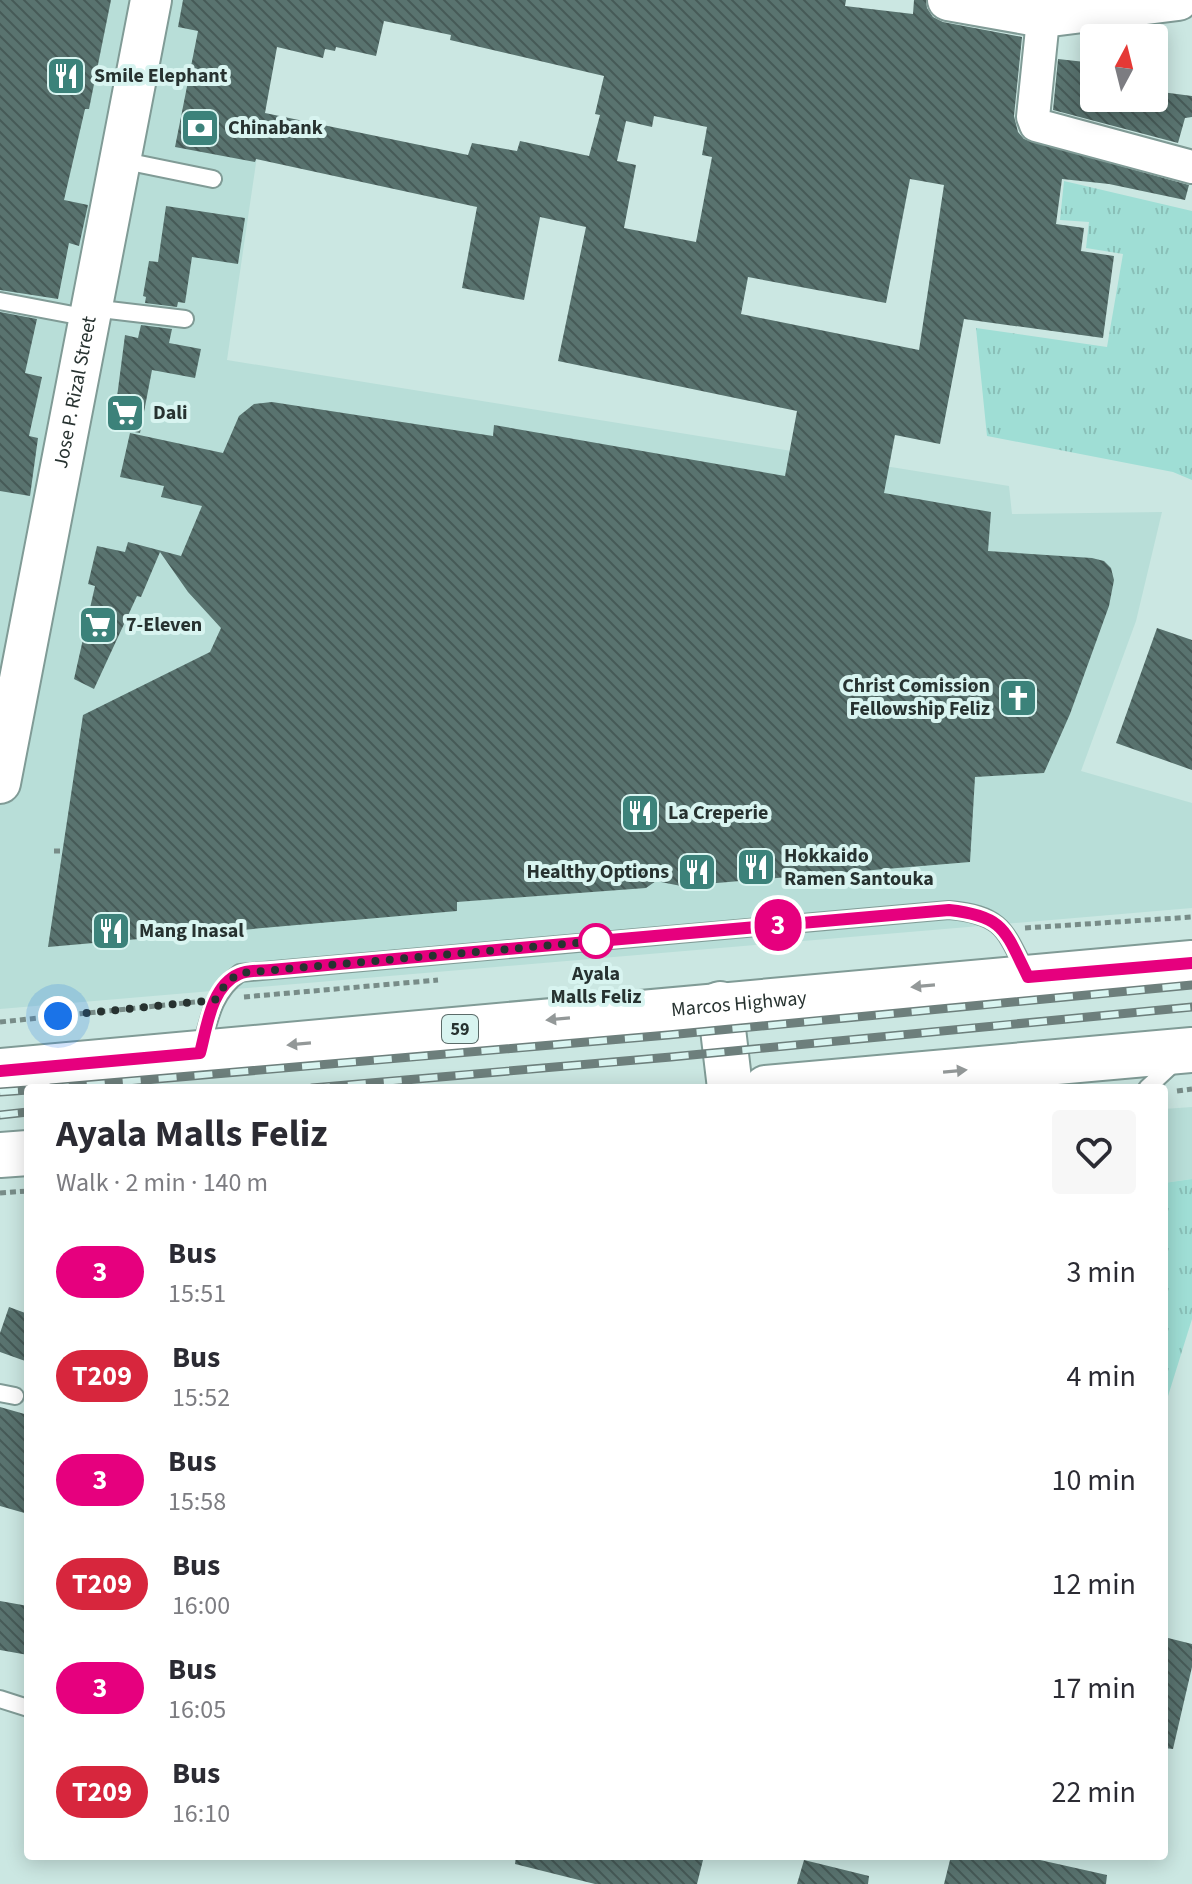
<!DOCTYPE html>
<meta charset="utf-8">
<style>
:root{--surface:#fff;--page:#f7f7f7;--text:#2b2b33;--muted:#7c7c81}
body{margin:0;font-family:"Source Sans 3",sans-serif;background:var(--page);color:var(--text);height:100vh;display:flex;flex-direction:column;font-size:30px;white-space:nowrap}
*{box-sizing:border-box;margin:0}
p{font-size:26px;color:var(--muted)}
.icon{flex:none;width:44px;height:44px;fill:none;stroke:currentColor;stroke-width:2;stroke-linecap:round;stroke-linejoin:round}
.map{position:relative;flex:1;overflow:hidden}
.sheet{position:absolute;left:24px;top:1084px;width:1144px;height:776px;display:flex;flex-direction:column;background:var(--surface);border-radius:8px;box-shadow:0 4px 20px #0003}
.sheet>*{flex:none}
.badge{padding:0 16px;border-radius:26px;font-size:28px;line-height:52px}
.needle{width:52px;rotate:7deg}
.tools{position:absolute;left:1080px;top:24px;display:grid;gap:16px}
.tools a{display:grid;place-items:center;width:88px;height:88px;border-radius:8px;background:var(--surface);box-shadow:0 4px 20px #0003;font-size:40px}
.you{position:absolute;width:40px;height:40px;margin:-20px;border:6px solid #fff;border-radius:50%;background:#1a73e8;box-shadow:0 0 0 12px #1a73e833}
.map>.badge{position:absolute;translate:-50% -50%;box-shadow:0 0 0 4px #fff}
.round{display:grid;place-items:center;flex:none;width:84px;height:84px;border-radius:8px;background:var(--page)}
.head{display:flex;align-items:center;justify-content:space-between;height:136px;padding:0 32px}
h1{font-size:38px;font-weight:700;line-height:60px}
ul{padding:0;list-style:none}
li{display:flex;align-items:center;gap:24px;height:104px;padding:0 32px}
li div{flex:1}
li b{display:block;font-size:30px}
li em{font-style:normal}
li .badge{min-width:88px;font-weight:700;text-align:center}
.map>svg:first-child{display:block}
</style>
<div class="map">
<svg width="1192" height="1884" viewBox="0 0 1192 1884">
<defs>
<pattern id="grass-tufts" width="24" height="20" patternUnits="userSpaceOnUse" patternTransform="scale(2)"><rect width="24" height="20" fill="#9fded5"/><path d="M3 7l-1-3M5 7V3M7 7l1-3M15 17l-1-3M17 17v-4M19 17l1-3" fill="none" stroke="#89bfb7"/></pattern>
<pattern id="building-back-hatch" width="6" height="6" patternUnits="userSpaceOnUse" patternTransform="scale(2)"><rect width="6" height="6" fill="#59736f"/><path d="M-1 5l2 2M0 0l6 6M5-1l2 2" fill="none" stroke="#465a57"/></pattern>
</defs>
<rect width="100%" height="100%" fill="#cbe7e2"/>
<!-- built -->
<path fill="#b8ded8" d="M26 0H280L227 360 1009 486 1012 514 1162 512 1136 621 1081 771 1192 803V908L0 1009V143Z
M1192 1107V1179L1164 1183V1109Z"/>
<!-- grass -->
<path fill="url(#grass-tufts)" d="M1064 181 1192 211V480L1173 472 987 436 976 328 1107 347 1123 254 1086 248 1089 222 1060 220Z
M1192 1179V1319L1164 1409V1183Z"/>
<!-- building -->
<path fill="url(#building-back-hatch)" fill-rule="evenodd" d="M0 0H111L89 109H85L64 200 88 205 79 246 69 243 58 299 0 290Z
M183 0H846L845 6 913 14 914 0H926L927 8 933 17 943 22 1022 37 1014 116 1018 132 1024 139 1189 185 1185 200 1109 184 1062 179 1056 224 1084 228 1081 251 1114 256 1103 338 964 319 940 444 895 435 884 493 991 512 988 551 1092 558 1104 561 1111 568 1114 580 1109 606 1070 714 1044 773 975 777 970 862 681 886 656 881 646 888 457 902V911L48 947 83 715 210 652 221 628 188 592 160 552 141 597 137 596 94 689 74 679 95 586 88 584 97 546 125 552 128 542 181 556 202 506 161 497 164 486 120 477 130 433 223 453 239 416 254 404 272 402 493 436 494 425 785 476 797 411 558 361 586 227 540 217 524 300 462 288 477 207 256 159 255 162 175 147 198 31 178 27ZM384 21 451 35 450 40 604 76 595 114 600 115 589 156 520 141 517 151 472 143 468 155 265 113 277 47 323 58 325 49 335 51 336 47 376 56ZM654 116 707 127 702 155 712 157 696 242 624 228 636 165 617 161 626 121 652 127ZM910 179 944 185 919 350 741 314 748 277 886 303Z
M1058 59 1094 63V98H1154V91L1192 96V117L1185 118 1178 143 1053 110Z
M166 206 245 218 238 264 192 257 185 303 178 302 177 307 145 303 146 297 143 296 149 261 158 262Z
M0 312 37 319 25 373 42 377 29 436 38 438 30 496 0 491Z
M141 325 172 329 169 343 201 349 195 378 152 370 140 433 113 428 125 335 138 338Z
M1157 628 1192 640V770L1116 743Z
M9 1307 28 1314V1362L0 1352V1333Z
M0 1407 28 1415V1514L0 1506Z
M0 1601 28 1606V1655L0 1650Z
M1164 1637 1192 1644V1667L1173 1749 1164 1748Z
M516 1856H704L697 1884H595L515 1864Z
M951 1856H1022L1107 1875 1106 1884H944Z
M804 1860 869 1876 868 1884H797Z"/>
<g fill="none" stroke-linecap="round" stroke-linejoin="round">
<defs>
<path id="service" d="M120 160 213 179
M0 301 89 318
M92 308 185 319
M201 1050C209 1019 213 992 240 973L949 910C1004 915 1005 931 1028 976
M1147 1088 1175 1062
M0 1393 15 1396
M0 1699 28 1708"/>
<path id="minor" d="M1045 0 1033 117 1036 125 1192 167"/>
<g id="tertiary">
<path d="M948 0 1043 17 1178 0"/>
<path id="s1" d="M0 783 151 0"/>
</g>
<g id="primary">
<path d="M720 1004 730 1088"/>
<path id="s2" d="M0 1071 1192 963"/>
<path d="M766 1088 1192 1050"/>
<path d="M0 1155 28 1153"/>
</g>
</defs>
<!-- service casing -->
<use href="#service" stroke="#809b96" stroke-width="20"/>
<!-- minor casing -->
<use href="#minor" stroke="#809b96" stroke-width="36"/>
<!-- tertiary casing -->
<use href="#tertiary" stroke="#809b96" stroke-width="44"/>
<!-- primary casing -->
<use href="#primary" stroke="#809b96" stroke-width="48"/>
<!-- path -->
<path stroke="#788c88" stroke-width="5" stroke-dasharray="6 4" stroke-linecap="butt" d="M54 851H62
M1025 928 1192 917
M244 997 438 980
M0 1022 195 1002
M1177 1091 1192 1089
M0 1193 28 1191"/>
<!-- service -->
<use href="#service" stroke="#fff" stroke-width="16"/>
<!-- minor -->
<use href="#minor" stroke="#fff" stroke-width="32"/>
<!-- tertiary -->
<use href="#tertiary" stroke="#fff" stroke-width="40"/>
<!-- primary -->
<use href="#primary" stroke="#fff" stroke-width="44"/>
<defs>
<path id="rail" d="M51 1088 668 1035 1192 985
M312 1088 671 1057 1192 1007
M0 1092 28 1090
M0 1115 28 1112"/>
</defs>
<!-- rail casing -->
<use href="#rail" stroke="#6d7f7c" stroke-width="9"/>
<!-- rail -->
<use href="#rail" stroke="#d8f4f0" stroke-width="6" stroke-dasharray="18" stroke-linecap="butt"/>
</g>
<!-- one-way arrows -->
<defs><path id="oneway-solid" d="M-6-.8H1V-3.2L6.5 0L1 3.2V.8H-6Z" transform="scale(2)"/></defs>
<g fill="#939898">
<use href="#oneway-solid" transform="translate(923 986) rotate(175)"/>
<use href="#oneway-solid" transform="translate(558 1019) rotate(175)"/>
<use href="#oneway-solid" transform="translate(299 1044) rotate(175)"/>
<use href="#oneway-solid" transform="translate(955 1071) rotate(-5)"/>
</g>
<g fill="none" stroke-linecap="round" stroke-linejoin="round">
<defs>
<path id="line" d="M0 1071 200 1053C207 1027 211 986 239 974 248 970 261 971 271 970L949 910C1005 916 1005 931 1028 977L1192 963"/>
</defs>
<!-- line casing -->
<use href="#line" stroke="#fff" stroke-width="18"/>
<!-- line -->
<use href="#line" stroke="#e6007e" stroke-width="12"/>
<!-- walk -->
<path stroke="#273230" stroke-width="8" stroke-dasharray="0 14.4" d="M58 1016 215 1000 227 982 240 973 610 940 596 941"/>
</g>
<!-- icons -->
<defs>
<symbol id="restaurant-square" viewBox="-11 -11 22 22"><rect x="-9" y="-9" width="18" height="18" rx="4" fill="#3c827a" stroke="#d8f4f0"/><path d="M-5-6h1v4h1v-4h1v4h1v-4h1v5L-1.5 .5V6h-2V.5L-5-1ZM5-6V6H3V1.5H1.5Q1.5-4 5-6Z" fill="#fff"/></symbol>
<symbol id="bank-square" viewBox="-11 -11 22 22"><rect x="-9" y="-9" width="18" height="18" rx="4" fill="#3c827a" stroke="#d8f4f0"/><path d="M-6-4H6V4H-6ZM0-2.3a2.3 2.3 0 1 0 0 4.6a2.3 2.3 0 1 0 0-4.6Z" fill="#fff"/></symbol>
<symbol id="supermarket-square" viewBox="-11 -11 22 22"><rect x="-9" y="-9" width="18" height="18" rx="4" fill="#3c827a" stroke="#d8f4f0"/><path d="M-6-5.5h2.5l.6 2H6L4.5 2H-2.5L-4.4-4H-6ZM-1.5 3.2a1.3 1.3 0 1 0 .1 0ZM3 3.2a1.3 1.3 0 1 0 .1 0Z" fill="#fff"/></symbol>
<symbol id="church-square" viewBox="-11 -11 22 22"><rect x="-9" y="-9" width="18" height="18" rx="4" fill="#3c827a" stroke="#d8f4f0"/><path d="M-1.2-6h2.4v3.5h3.3v2.4h-3.3V6h-2.4V-.1h-3.3v-2.4h3.3Z" fill="#fff"/></symbol>
</defs>
<g fill-rule="evenodd">
<use href="#restaurant-square" x="44" y="54" width="44" height="44"/>
<use href="#bank-square" x="178" y="106" width="44" height="44"/>
<use href="#supermarket-square" x="103" y="391" width="44" height="44"/>
<use href="#supermarket-square" x="76" y="603" width="44" height="44"/>
<use href="#church-square" x="996" y="676" width="44" height="44"/>
<use href="#restaurant-square" x="618" y="791" width="44" height="44"/>
<use href="#restaurant-square" x="734" y="845" width="44" height="44"/>
<use href="#restaurant-square" x="675" y="850" width="44" height="44"/>
<use href="#restaurant-square" x="89" y="909" width="44" height="44"/>
</g>
<!-- markers -->
<circle fill="#fff" stroke="#e6007e" stroke-width="4" cx="596" cy="941" r="16"/>
<g text-anchor="middle" dominant-baseline="central" stroke-width="8" stroke-linejoin="round" paint-order="stroke">
<!-- shield labels -->
<rect fill="#d8f4f0" stroke="#5c6c6a" stroke-width="2" x="442" y="1015" width="36" height="28" rx="6"/>
<g font-size="18" font-weight="bold" fill="#273230">
<text x="460" y="1029">59</text>
</g>
<!-- poi labels -->
<g font-size="20" font-weight="bold" fill="#273230" stroke="#d8f4f0" text-anchor="start">
<text x="94" y="76">Smile Elephant</text>
<text x="228" y="128">Chinabank</text>
<text x="153" y="413">Dali</text>
<text x="126" y="625">7-Eleven</text>
<text x="990" y="686" text-anchor="end">Christ Comission<tspan x="990" dy="23">Fellowship Feliz</tspan></text>
<text x="668" y="813">La Creperie</text>
<text x="784" y="856">Hokkaido<tspan x="784" dy="23">Ramen Santouka</tspan></text>
<text x="669" y="872" text-anchor="end">Healthy Options</text>
<text x="139" y="931">Mang Inasal</text>
</g>
<!-- street labels -->
<g font-size="20" fill="#273230" stroke="#d8f4f0">
<text stroke="none"><textPath href="#s1" startOffset="398">Jose P. Rizal Street</textPath></text>
<text stroke="none"><textPath href="#s2" startOffset="742">Marcos Highway</textPath></text>
</g>
<!-- stop labels -->
<g font-size="20" font-weight="bold" fill="#273230" stroke="#d8f4f0">
<text x="596" y="974">Ayala<tspan x="596" dy="23">Malls Feliz</tspan></text>
</g>
</g>
</svg>
<div class="tools">
<a><svg class="needle" viewBox="-14 -14 28 28"><path d="M0-13l5 13h-10z" fill="#e53935"/><path d="M0 13l5-13h-10z" fill="#7c7c81"/></svg></a>
</div>
<div class="you" style="left:58px;top:1016px"></div>
<b class="badge" style="left:778px;top:925px;background:#e6007e;color:#fff">3</b>
<section class="sheet">
<div class="head"><div><h1>Ayala Malls Feliz</h1><p>Walk · 2 min · 140 m</p></div><a class="round"><svg class="icon" aria-label="heart" viewBox="0 0 24 24"><path d="M12 20l-8-8c-3-5 5-10 8-4 3-6 11-1 8 4z"/></svg></a></div>
<ul>
<li><span class="badge" style="background:#e6007e;color:#fff">3</span><div><b>Bus</b><p>15:51</p></div><em>3 min</em></li>
<li><span class="badge" style="background:#d7263d;color:#fff">T209</span><div><b>Bus</b><p>15:52</p></div><em>4 min</em></li>
<li><span class="badge" style="background:#e6007e;color:#fff">3</span><div><b>Bus</b><p>15:58</p></div><em>10 min</em></li>
<li><span class="badge" style="background:#d7263d;color:#fff">T209</span><div><b>Bus</b><p>16:00</p></div><em>12 min</em></li>
<li><span class="badge" style="background:#e6007e;color:#fff">3</span><div><b>Bus</b><p>16:05</p></div><em>17 min</em></li>
<li><span class="badge" style="background:#d7263d;color:#fff">T209</span><div><b>Bus</b><p>16:10</p></div><em>22 min</em></li>
</ul>
</section>
</div>
